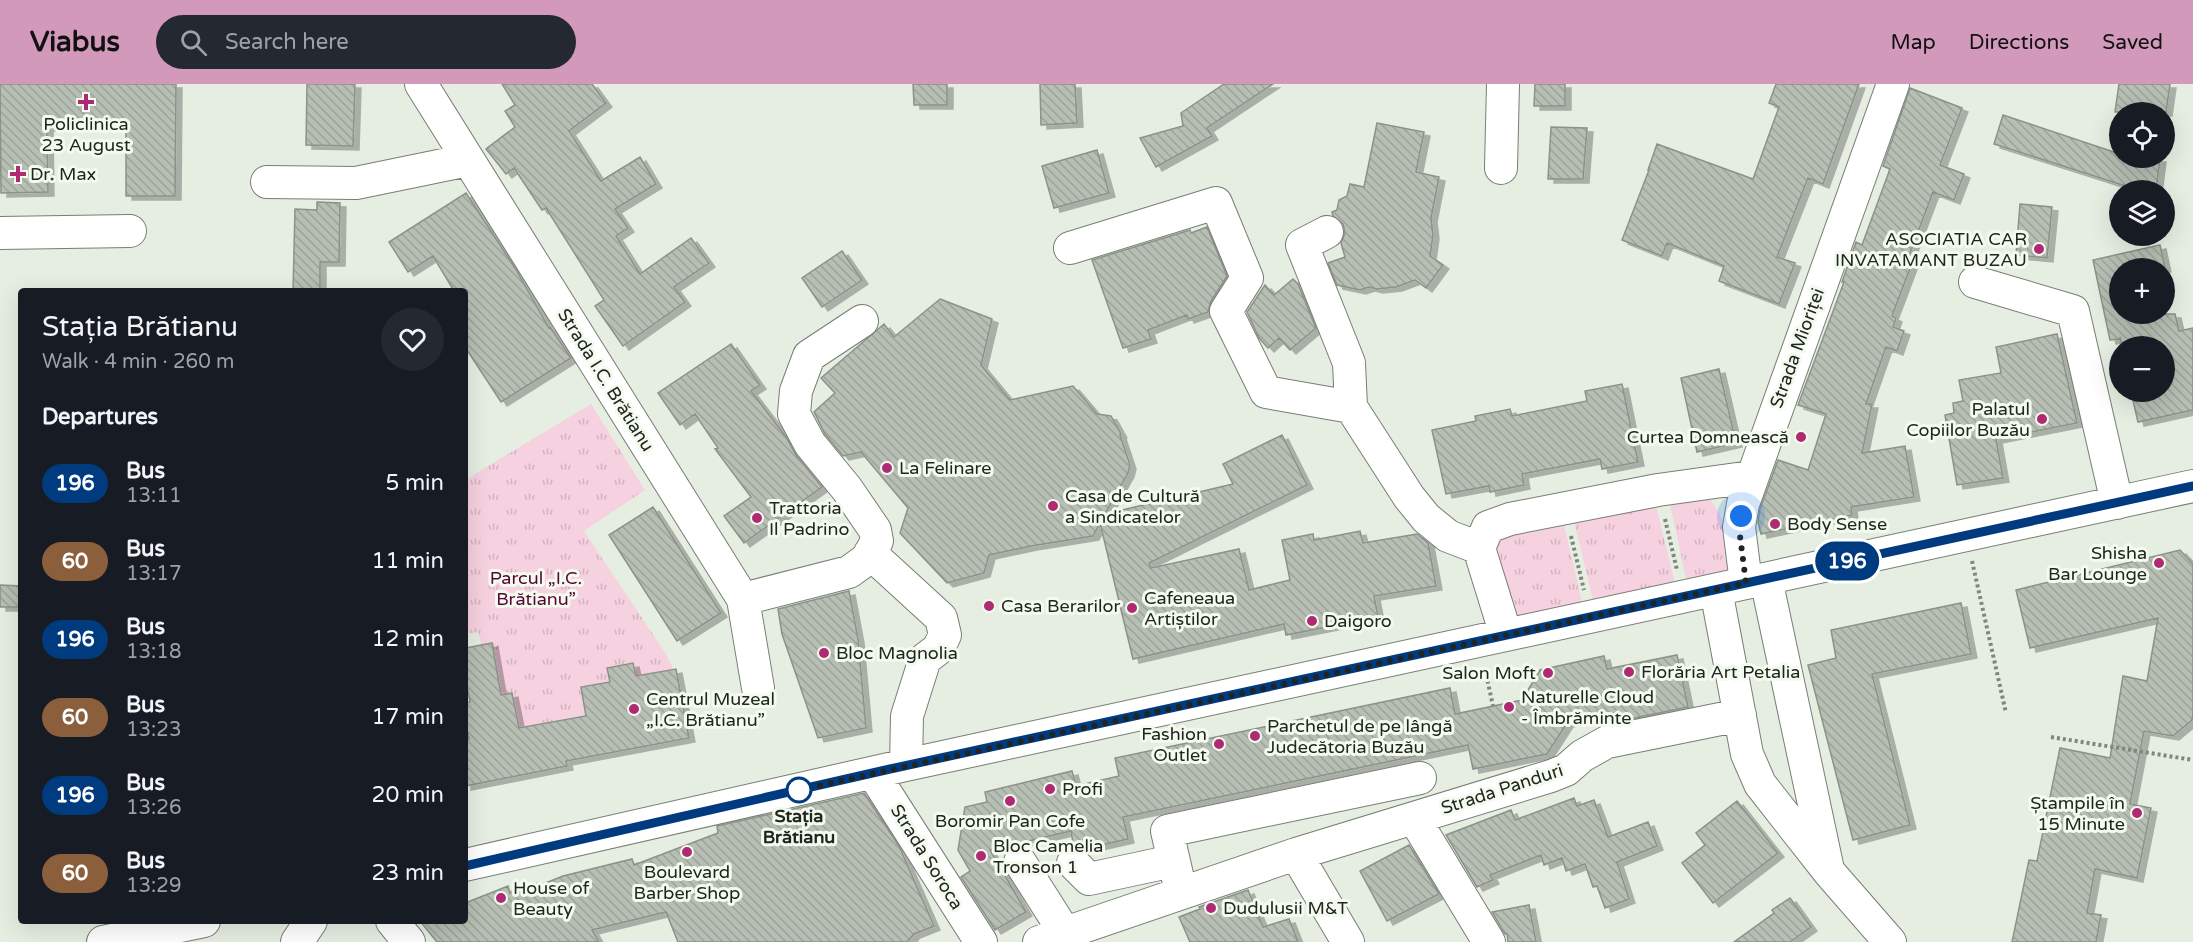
<!DOCTYPE html>
<meta charset="utf-8">
<style>
:root{--surface:#171b24;--page:#242831;--text:#f1f3f6;--muted:#9ea1a6;--accent:#d399bb}
body{margin:0;font-family:"Varela Round",sans-serif;background:var(--page);color:var(--text);height:100vh;display:flex;flex-direction:column;font-size:22px;white-space:nowrap}
*{box-sizing:border-box;margin:0}
p{font-size:20px;color:var(--muted)}
.icon{flex:none;width:33px;height:33px;fill:none;stroke:currentColor;stroke-width:2;stroke-linecap:round;stroke-linejoin:round}
.map{position:relative;flex:1;overflow:hidden}
.drawer{position:absolute;left:18px;top:204px;width:450px;height:636px;display:flex;flex-direction:column;background:var(--surface);border-radius:6px;box-shadow:0 6px 24px #0002}
.drawer>*{flex:none}
.badge{padding:0 12px;border-radius:20px;font-size:21px;line-height:39px}
.buttons{position:absolute;left:2109px;top:18px;display:grid;gap:12px}
.buttons a{display:grid;place-items:center;width:66px;height:66px;border-radius:50%;background:var(--surface);box-shadow:0 6px 24px #0002;font-size:30px}
.you{position:absolute;width:30px;height:30px;margin:-15px;border:4px solid #fff;border-radius:50%;background:#1a73e8;box-shadow:0 0 0 9px #1a73e833}
.map>.badge{position:absolute;translate:-50% -50%;box-shadow:0 0 0 3px #fff}
h2{padding:0 24px;font-size:22px;line-height:54px}
.round{display:grid;place-items:center;flex:none;width:63px;height:63px;border-radius:32px;background:var(--page)}
.summary{display:flex;align-items:center;justify-content:space-between;height:102px;padding:0 24px}
h1{font-size:28px;font-weight:600;line-height:45px}
ul{padding:0;list-style:none}
li{display:flex;align-items:center;gap:18px;height:78px;padding:0 24px}
li div{flex:1}
li b{display:block;font-size:22px}
li em{font-style:normal}
li .badge{min-width:66px;font-weight:700;text-align:center}
header{display:flex;align-items:center;gap:36px;box-sizing:border-box;height:84px;padding:0 30px;background:var(--accent);color:#111}
header strong{font-size:28px}
nav{display:flex;gap:33px;margin-inline-start:auto;font-size:21px}
.search{width:420px;height:54px;background:var(--page);display:flex;align-items:center;gap:15px;box-sizing:border-box;padding:0 21px;border-radius:33px;color:var(--muted);font-size:22px}
.map>svg:first-child{display:block}
</style>
<header>
<strong>Viabus</strong>
<div class="search"><svg class="icon" aria-label="search" viewBox="0 0 24 24"><circle cx="10" cy="10" r="6"/><path d="M15 15l6 6"/></svg>Search here</div>
<nav><a>Map</a><a>Directions</a><a>Saved</a></nav>
</header>
<div class="map">
<svg width="2193" height="858" viewBox="0 0 2193 858">
<defs>
<pattern id="grass-tufts" width="24" height="20" patternUnits="userSpaceOnUse" patternTransform="scale(1.5)"><rect width="24" height="20" fill="#f6d1e0"/><path d="M3 7l-1-3M5 7V3M7 7l1-3M15 17l-1-3M17 17v-4M19 17l1-3" fill="none" stroke="#d3b3c0"/></pattern>
<pattern id="building-back-hatch" width="6" height="6" patternUnits="userSpaceOnUse" patternTransform="scale(1.5)"><rect width="6" height="6" fill="#b7beb3"/><path d="M-1 5l2 2M0 0l6 6M5-1l2 2" fill="none" stroke="#9da39a"/></pattern>
<filter id="shadow"><feDropShadow dx="6" dy="4" stdDeviation="0" flood-color="#0004"/></filter>
</defs>
<rect width="100%" height="100%" fill="#e6eee2"/>
<!-- grass -->
<path fill="url(#grass-tufts)" d="M591 320 645 406 584 447 666 570 677 593 636 592 633 579 607 584 610 598 581 603 586 632 519 644 512 609 496 612 478 548 465 550V396Z
M1707 413C1728 431 1729 468 1735 495L1688 504 1669 415Z
M1655 418 1677 507 1595 525 1573 433Z
M1563 436 1584 527 1510 543 1494 474 1496 456 1510 446Z"/>
<!-- building -->
<path fill="url(#building-back-hatch)" stroke="#8b9288" stroke-width="1.5" filter="url(#shadow)" d="M0 0H176L175 112H126V43H47L48 108 1 109Z
M307 0H355L353 62 306 61Z
M502 0H592L606 19 569 47 601 97 640 73 656 100 615 125 628 144 616 152 640 190 691 154 709 179 674 203 685 218 623 262 595 222 604 216 546 124 542 126 514 84 506 90 486 65 515 43 505 27 515 21Z
M913 0H947V21H914Z
M1040 0H1075L1077 39 1041 41Z
M1224 0H1273L1207 44 1212 52 1156 83 1140 54 1183 42 1181 29Z
M1535 0H1565V22H1534Z
M1776 0H1859L1823 100 1808 94 1777 173 1795 179 1779 220 1719 197 1724 182 1667 159 1662 172 1622 156 1649 86H1648L1657 60 1753 95 1779 23 1769 19Z
M2119 0H2170L2166 28H2115Z
M1910 4 1962 24 1940 81 1964 90 1954 116 1933 108 1907 177 1912 179 1892 232 1896 234 1893 243 1904 247 1897 267 1886 263 1866 320H1872L1862 369 1905 362 1914 413 1851 423 1852 431 1761 450 1758 438 1760 425 1778 376 1808 386 1826 330 1798 321 1844 198H1842L1856 158 1862 161 1890 85 1883 82Z
M2003 31 2120 70V74H2160L2156 106H2138L1994 60Z
M1377 39 1424 48 1416 88 1439 93 1431 134 1433 151 1430 172 1443 181 1426 204 1415 196 1396 203 1377 205 1369 203 1360 206 1337 201 1328 179 1345 173 1341 159 1345 149 1343 140 1333 132 1332 128 1337 126 1339 116 1347 112 1350 100 1364 103Z
M1551 43 1587 44 1583 95H1548Z
M1097 66 1109 109 1054 124 1042 82Z
M466 109 515 184 549 244 550 243 571 274 501 318 465 263V207H454L433 172 408 188 389 158Z
M317 118 340 119 339 178H320V207H293L295 125 317 126Z
M2020 120 2052 123 2047 174 2016 171Z
M1207 143 1227 192 1211 217 1208 228 1188 235 1187 231 1148 246 1151 255 1123 264 1092 176 1190 146 1191 149Z
M2160 161 2165 184H2120V230H2175L2179 247 2193 244V326L2138 338 2131 308H2164V262H2122L2120 253V255L2110 256 2093 176Z
M842 167 862 196 822 223 802 194Z
M1293 195 1298 200 1316 244 1290 266 1279 254 1268 264 1259 254 1247 228 1265 201 1274 211Z
M940 215 992 235 981 281 1010 316 1073 302 1097 330 1111 332 1121 350 1120 351 1130 381 1128 389 1105 430 1233 400 1223 380 1282 351 1307 401 1149 479 1151 484 1239 465 1249 506 1290 496 1282 456 1313 450 1314 456 1360 447 1363 459 1417 450 1428 459 1436 502 1374 512 1378 533 1286 551 1284 540 1133 575 1100 439 1093 452 1031 462 989 471 984 489 947 499 900 449 908 424 861 368 843 372 825 350 814 328 835 309 821 294 884 240 894 253Z
M2057 250 2077 339 1996 355 2003 394 1957 401 1945 331 1954 329 1953 319 1963 317 1959 296 2001 289 1996 263Z
M731 260 760 301 751 307 786 353 796 371 822 403 744 459 724 432 751 413 715 365 718 364 695 330 680 341 658 309Z
M1719 285 1736 359 1697 368 1681 294Z
M1622 300 1638 378 1602 385 1600 375 1522 390 1524 401 1490 408 1489 402 1446 410 1432 346 1476 337 1475 332 1510 325 1512 332 1587 317 1585 307Z
M653 423 721 529 677 557 609 451Z
M2180 466 2193 480V629L2192 636 2173 652 2144 647 2130 720 2151 724 2137 794 2095 785 2087 829 2101 831 2096 858H2012L2029 776 2037 777 2060 664 2110 674 2123 592 2147 597 2158 534 2030 564 2016 506Z
M0 501 21 502V523H0Z
M849 507 858 555 866 644 818 654 782 550 778 525Z
M1961 519 1971 570 1872 590 1910 741 1853 756 1808 581 1836 574 1831 546Z
M492 559 501 611 512 609 519 644 586 632 581 603 610 598 607 584 633 579 636 592 676 585 689 654 566 677 567 682 465 702V656L469 655 465 635V619L470 618 465 592V564Z
M1677 571 1688 623 1620 637 1618 628 1567 639 1547 670 1473 685 1468 661 1123 733 1128 755 1092 763 1090 755 1073 759 1071 747 990 766 1026 828 995 846 961 793 970 787 958 766 965 723 987 718 985 708 1072 687 1076 702 1119 692 1115 674 1450 604 1455 630 1522 616 1540 586 1604 572 1607 585Z
M864 709 899 762 934 842 914 850 907 858H678L666 828 592 846 599 858H437L420 837H465V819L508 802 510 809 538 799V802L563 792 632 775 634 781 718 749 717 742Z
M1574 714 1577 722 1594 716 1608 753 1648 738 1657 762 1617 778 1629 815 1605 824 1597 802 1593 803 1585 780 1566 787 1562 774 1544 781 1541 771 1490 791 1493 796 1477 803 1446 751 1511 726 1515 736Z
M1737 717 1778 769 1713 819 1682 779 1705 761 1696 749Z
M1409 761 1439 810 1387 837 1360 787Z
M1248 806 1263 843 1289 835 1298 858H1190L1179 833 1200 825 1199 823Z
M1790 814 1811 843 1790 858H1734L1774 829 1772 826Z
M1529 821 1536 858H1508L1507 850H1505L1492 828Z"/>
<g fill="none" stroke-linecap="round" stroke-linejoin="round">
<defs>
<path id="minor" d="M421 0 743 515 758 604
M1501 84 1503 0
M267 98 356 99 468 76
M1327 148 1302 161 1349 279 1351 323 1409 413 1426 434 1448 452 1479 464
M0 149 130 147
M1070 164 1216 119 1247 194 1226 227 1266 308 1351 323
M1975 198 2073 227 2117 419
M870 469 941 534 945 551 938 565 925 575 907 632 906 681
M1766 495 1827 781
M1746 499 1739 443 1743 420 1893 0
M1716 506 1747 670 1760 700 1829 788 1890 858
M743 515 849 488 867 475 877 457 875 446 847 405 810 360 794 330 796 307 809 272 862 237
M1506 551 1479 464 1488 443 1510 435 1658 406 1751 393
M873 689 981 858
M1414 734 1489 858
M1296 770 1348 858
M1020 778 1065 849
M1073 779 1089 795 1173 777
M465 781 906 681 2193 402
M1181 808 1167 747 1420 694
M392 837 409 858
M103 858 204 837
M297 858 311 837
M1039 858 1296 770 1551 692 1566 686 1582 672 1607 658 1740 631"/>
</defs>
<!-- minor casing -->
<use href="#minor" stroke="#777e74" stroke-width="34"/>
<!-- path -->
<path stroke="#80867e" stroke-width="4" stroke-dasharray="3 3" stroke-linecap="butt" d="M1665 435 1677 486
M1571 452 1584 506
M1972 477 2006 629
M1485 585 1493 622
M2051 653 2193 676"/>
<!-- minor -->
<use href="#minor" stroke="#fff" stroke-width="32"/>
</g>
<g fill="none" stroke-linecap="round" stroke-linejoin="round">
<defs>
<path id="line" d="M465 782 890 685 2193 402"/>
</defs>
<!-- line casing -->
<use href="#line" stroke="#fff" stroke-width="14"/>
<!-- line -->
<use href="#line" stroke="#003b80" stroke-width="9"/>
<!-- walk -->
<path stroke="#212420" stroke-width="6" stroke-dasharray="0 10.8" d="M799 706 1746 499 1739 444 1741 432"/>
</g>
<!-- markers -->
<g fill="#ae2a72" stroke="#f3fbef" stroke-width="2">
<path d="M83 9h6v6h6v6h-6v6h-6v-6h-6v-6h6z"/>
<path d="M15 81h6v6h6v6h-6v6h-6v-6h-6v-6h6z"/>
<circle cx="2039" cy="165" r="6"/>
<circle cx="2042" cy="335" r="6"/>
<circle cx="1801" cy="353" r="6"/>
<circle cx="887" cy="384" r="6"/>
<circle cx="1053" cy="422" r="6"/>
<circle cx="757" cy="434" r="6"/>
<circle cx="1775" cy="440" r="6"/>
<circle cx="2159" cy="479" r="6"/>
<circle cx="989" cy="522" r="6"/>
<circle cx="1132" cy="524" r="6"/>
<circle cx="1312" cy="537" r="6"/>
<circle cx="824" cy="569" r="6"/>
<circle cx="1629" cy="588" r="6"/>
<circle cx="1548" cy="589" r="6"/>
<circle cx="1509" cy="623" r="6"/>
<circle cx="634" cy="625" r="6"/>
<circle cx="1255" cy="652" r="6"/>
<circle cx="1219" cy="660" r="6"/>
<circle cx="1050" cy="705" r="6"/>
<circle cx="1010" cy="717" r="6"/>
<circle cx="2137" cy="729" r="6"/>
<circle cx="687" cy="768" r="6"/>
<circle cx="981" cy="772" r="6"/>
<circle cx="501" cy="814" r="6"/>
<circle cx="1211" cy="824" r="6"/>
</g>
<circle fill="#fff" stroke="#003b80" stroke-width="3" cx="799" cy="706" r="12"/>
<g text-anchor="middle" dominant-baseline="central" stroke-width="6" stroke-linejoin="round" paint-order="stroke">
<!-- poi labels -->
<g font-size="18" fill="#212420" stroke="#f3fbef" text-anchor="start">
<text x="86" y="40" text-anchor="middle">Policlinica<tspan x="86" dy="21">23 August</tspan></text>
<text x="30" y="90">Dr. Max</text>
<text x="2027" y="155" text-anchor="end">ASOCIATIA CAR<tspan x="2027" dy="21">INVATAMANT BUZAU</tspan></text>
<text x="2030" y="325" text-anchor="end">Palatul<tspan x="2030" dy="21">Copiilor Buzău</tspan></text>
<text x="1789" y="353" text-anchor="end">Curtea Domnească</text>
<text x="899" y="384">La Felinare</text>
<text x="1065" y="412">Casa de Cultură<tspan x="1065" dy="21">a Sindicatelor</tspan></text>
<text x="769" y="424">Trattoria<tspan x="769" dy="21">Il Padrino</tspan></text>
<text x="1787" y="440">Body Sense</text>
<text x="2147" y="469" text-anchor="end">Shisha<tspan x="2147" dy="21">Bar Lounge</tspan></text>
<text x="1144" y="514">Cafeneaua<tspan x="1144" dy="21">Artiștilor</tspan></text>
<text x="1001" y="522">Casa Berarilor</text>
<text x="1324" y="537">Daigoro</text>
<text x="836" y="569">Bloc Magnolia</text>
<text x="1641" y="588">Florăria Art Petalia</text>
<text x="1536" y="589" text-anchor="end">Salon Moft</text>
<text x="1521" y="613">Naturelle Cloud<tspan x="1521" dy="21">- Îmbrăminte</tspan></text>
<text x="646" y="615">Centrul Muzeal<tspan x="646" dy="21">„I.C. Brătianu”</tspan></text>
<text x="1267" y="642">Parchetul de pe lângă<tspan x="1267" dy="21">Judecătoria Buzău</tspan></text>
<text x="1207" y="650" text-anchor="end">Fashion<tspan x="1207" dy="21">Outlet</tspan></text>
<text x="1062" y="705">Profi</text>
<text x="2125" y="719" text-anchor="end">Ștampile în<tspan x="2125" dy="21">15 Minute</tspan></text>
<text x="1010" y="737" text-anchor="middle">Boromir Pan Cofe</text>
<text x="993" y="762">Bloc Camelia<tspan x="993" dy="21">Tronson 1</tspan></text>
<text x="687" y="788" text-anchor="middle">Boulevard<tspan x="687" dy="21">Barber Shop</tspan></text>
<text x="513" y="804">House of<tspan x="513" dy="21">Beauty</tspan></text>
<text x="1223" y="824">Dudulusii M&amp;T</text>
</g>
<!-- street labels -->
<g font-size="18" fill="#212420" stroke="#f3fbef">
<text transform="translate(1797 264) rotate(-70)">Strada Mioriței</text>
<text transform="translate(606 296) rotate(58)">Strada I.C. Brătianu</text>
<text transform="translate(1502 705) rotate(-18)">Strada Panduri</text>
<text transform="translate(927 773) rotate(58)">Strada Soroca</text>
</g>
<!-- park labels -->
<g font-size="18" fill="#570435" stroke="#f3fbef">
<text x="536" y="494">Parcul „I.C.<tspan x="536" dy="21">Brătianu”</tspan></text>
</g>
<!-- stop labels -->
<g font-size="18" font-weight="bold" fill="#212420" stroke="#f3fbef">
<text x="799" y="732">Stația<tspan x="799" dy="21">Brătianu</tspan></text>
</g>
</g>
</svg>
<div class="buttons">
<a><svg class="icon" aria-label="locate" viewBox="0 0 24 24"><circle cx="12" cy="12" r="6"/><path d="M12 2v4M12 18v4M2 12h4M18 12h4"/></svg></a>
<a><svg class="icon" aria-label="layers" viewBox="0 0 24 24"><path d="M12 4l9 5-9 5-9-5zM3 14l9 5 9-5"/></svg></a>
<a>+</a>
<a>−</a>
</div>
<div class="you" style="left:1741px;top:432px"></div>
<b class="badge" style="left:1847px;top:477px;background:#003b80;color:#fff">196</b>
<section class="drawer">
<div class="summary"><div><h1>Stația Brătianu</h1><p>Walk · 4 min · 260 m</p></div><a class="round"><svg class="icon" aria-label="heart" viewBox="0 0 24 24"><path d="M12 20l-8-8c-3-5 5-10 8-4 3-6 11-1 8 4z"/></svg></a></div>
<h2>Departures</h2>
<ul>
<li><span class="badge" style="background:#003b80;color:#fff">196</span><div><b>Bus</b><p>13:11</p></div><em>5 min</em></li>
<li><span class="badge" style="background:#8b5e3c;color:#fff">60</span><div><b>Bus</b><p>13:17</p></div><em>11 min</em></li>
<li><span class="badge" style="background:#003b80;color:#fff">196</span><div><b>Bus</b><p>13:18</p></div><em>12 min</em></li>
<li><span class="badge" style="background:#8b5e3c;color:#fff">60</span><div><b>Bus</b><p>13:23</p></div><em>17 min</em></li>
<li><span class="badge" style="background:#003b80;color:#fff">196</span><div><b>Bus</b><p>13:26</p></div><em>20 min</em></li>
<li><span class="badge" style="background:#8b5e3c;color:#fff">60</span><div><b>Bus</b><p>13:29</p></div><em>23 min</em></li>
</ul>
</section>
</div>
